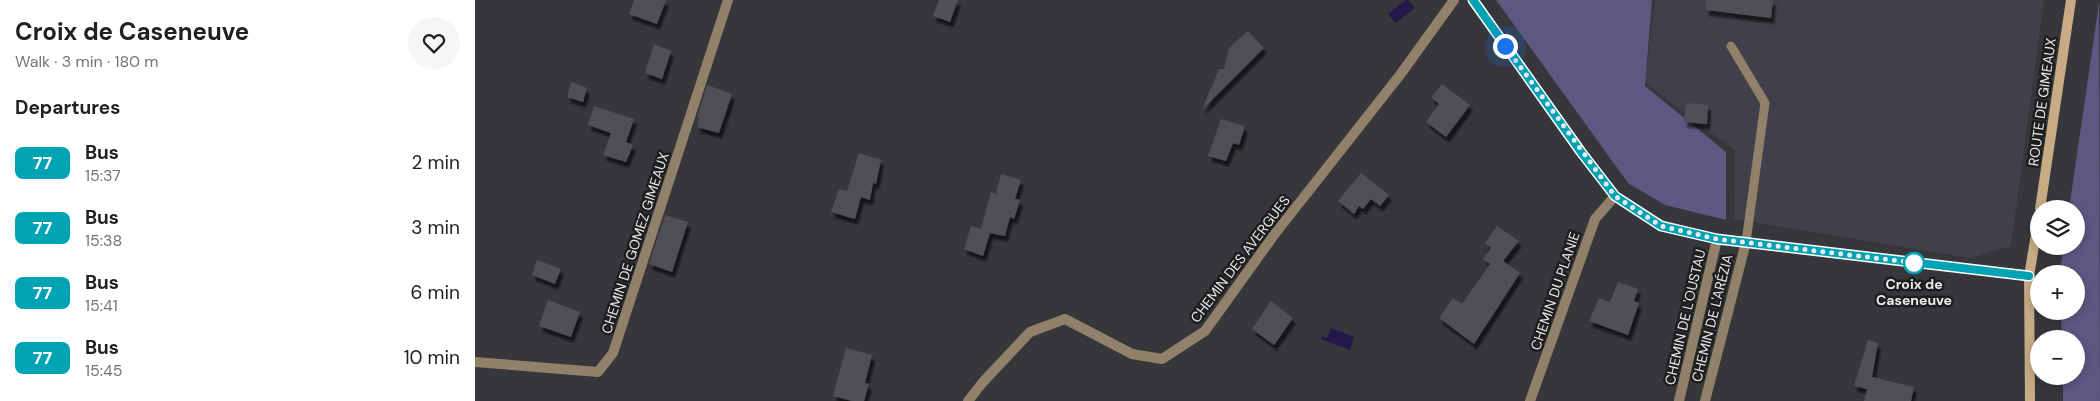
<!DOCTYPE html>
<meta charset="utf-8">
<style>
:root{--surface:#fff;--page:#f6f6f6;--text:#202124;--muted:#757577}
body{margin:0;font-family:"DM Sans",sans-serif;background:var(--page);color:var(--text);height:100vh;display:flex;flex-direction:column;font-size:19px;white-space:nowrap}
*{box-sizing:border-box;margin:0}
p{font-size:16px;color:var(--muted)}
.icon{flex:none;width:28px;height:28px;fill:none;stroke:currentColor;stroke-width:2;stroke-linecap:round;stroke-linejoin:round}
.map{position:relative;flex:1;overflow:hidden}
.sheet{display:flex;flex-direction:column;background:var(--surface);width:475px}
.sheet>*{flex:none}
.badge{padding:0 10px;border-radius:8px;font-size:18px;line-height:32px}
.buttons{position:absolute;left:1555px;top:200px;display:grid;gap:10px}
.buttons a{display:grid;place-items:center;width:55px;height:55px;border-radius:50%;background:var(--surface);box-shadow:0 2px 8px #0003;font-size:25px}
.you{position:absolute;width:25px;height:25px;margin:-12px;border:4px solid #fff;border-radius:50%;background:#1a73e8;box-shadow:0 0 0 8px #1a73e833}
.map>.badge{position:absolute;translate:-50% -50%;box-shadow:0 0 0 2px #fff}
h2{padding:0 15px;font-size:19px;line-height:45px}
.round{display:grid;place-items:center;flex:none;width:52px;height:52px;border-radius:26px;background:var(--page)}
.overview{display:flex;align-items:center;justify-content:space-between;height:85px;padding:0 15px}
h1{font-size:24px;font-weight:700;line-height:38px}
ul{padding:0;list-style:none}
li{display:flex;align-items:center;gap:15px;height:65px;padding:0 15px}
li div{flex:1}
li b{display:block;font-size:19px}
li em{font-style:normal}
li .badge{min-width:55px;font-weight:700;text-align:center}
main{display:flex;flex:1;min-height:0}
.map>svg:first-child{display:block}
</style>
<main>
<section class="sheet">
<div class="overview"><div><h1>Croix de Caseneuve</h1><p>Walk · 3 min · 180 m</p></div><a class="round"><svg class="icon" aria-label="heart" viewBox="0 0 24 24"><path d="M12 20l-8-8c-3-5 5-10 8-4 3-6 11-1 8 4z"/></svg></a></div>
<h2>Departures</h2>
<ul>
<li><span class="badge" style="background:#00a3b4;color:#fff">77</span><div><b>Bus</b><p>15:37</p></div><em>2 min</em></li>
<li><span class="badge" style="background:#00a3b4;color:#fff">77</span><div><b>Bus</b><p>15:38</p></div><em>3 min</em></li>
<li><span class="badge" style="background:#00a3b4;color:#fff">77</span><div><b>Bus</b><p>15:41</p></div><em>6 min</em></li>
<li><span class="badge" style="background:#00a3b4;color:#fff">77</span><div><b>Bus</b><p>15:45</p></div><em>10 min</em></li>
</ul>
</section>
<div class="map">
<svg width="1625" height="401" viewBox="0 0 1625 401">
<defs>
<filter id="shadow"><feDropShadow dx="3" dy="5.5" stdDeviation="1" flood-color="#0009"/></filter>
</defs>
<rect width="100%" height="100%" fill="#37363b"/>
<!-- built -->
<path fill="#403f4a" d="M1180 0H1569L1536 246 1495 258 1259 219 1260 150 1170 83Z"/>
<!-- green -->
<path fill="#5d5782" d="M1021 0H1177L1170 86 1251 152V220L1190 205 1153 183Z
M1624 3 1625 401H1588V376H1601V339H1587L1586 311H1601V274H1585V272L1589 246H1601V209H1594Z"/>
<!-- water -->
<path fill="#25184a" d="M931 0H933L940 8 920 23 913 14Z
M856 328 879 337 875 350 846 339 847 336 852 338Z"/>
<!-- building -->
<path fill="#505055" filter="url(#shadow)" d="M159 0H191L182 24 154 14Z
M464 0H483L475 22 458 16Z
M1231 0H1298L1296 18 1231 10Z
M773 31 789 48 727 110 744 69H749L754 48Z
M179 44 196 51 187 79 170 73Z
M96 82 112 88 108 102 92 97Z
M967 84 995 105 971 137 951 122 964 104 956 97Z
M232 85 257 94 244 133 222 127 224 117H222Z
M1211 103 1233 105 1232 124 1209 122Z
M119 106 159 119 151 142 158 145 151 162 128 155 136 133 113 125Z
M746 119 770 126 764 145 758 143 751 161 733 156Z
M384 153 406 160 401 184 398 183 395 200 386 197 380 219 356 212 364 189 372 191Z
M886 173 914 195 905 206 896 199 888 209 884 206 879 214 863 201Z
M526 174 546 180 540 199 545 200 539 219 535 217 530 236 515 233 508 256 489 249 496 226 506 229 516 192 521 194Z
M190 215 213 222 197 272 174 264Z
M1022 226 1044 241 1028 261 1045 273 999 344 964 318 978 298 987 304 1015 264 1008 259 1016 248 1010 243Z
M62 260 86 269 80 284 57 275Z
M1143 282 1163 289 1159 301 1164 303 1153 335 1114 321 1124 298 1135 302Z
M73 300 105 312 96 337 64 326Z
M796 301 818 318 799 345 777 329Z
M1393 340 1403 343 1397 377 1439 387 1436 401H1389L1392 389 1379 386Z
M371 348 397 355 390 383 394 384 389 401H377L358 396Z"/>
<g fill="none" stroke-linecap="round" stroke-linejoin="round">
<!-- lane -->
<path stroke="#92816a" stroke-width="9" d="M1256 46 1290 103 1271 242"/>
<!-- street -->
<path stroke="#92816a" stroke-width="10" d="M998 0 1106 152 1140 196 1186 225 1242 239 1554 276
M0 362 123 372 138 353 253 0
M493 401 508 382 555 332 590 319 657 354 687 359 730 331 799 235 925 75 979 0
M1055 401 1120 219 1140 196
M1204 401 1242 239
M1230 401 1271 242"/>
<!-- secondary -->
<path stroke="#c6ab85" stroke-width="10" d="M1565 209 1596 0
M1555 401 1554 276 1564 216"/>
</g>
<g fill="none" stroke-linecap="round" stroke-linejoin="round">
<defs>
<path id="line" d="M998 0 1106 152 1140 196 1186 226 1242 239 1554 276"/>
</defs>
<!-- line casing -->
<use href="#line" stroke="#fff" stroke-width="11"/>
<!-- line -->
<use href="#line" stroke="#00a3b4" stroke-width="8"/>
<!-- walk -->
<path stroke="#ebebee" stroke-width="5" stroke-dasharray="0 9" d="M1030 46 1140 196 1186 226 1242 239 1442 263H1439"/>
</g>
<!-- markers -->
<circle fill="#fff" stroke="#00a3b4" stroke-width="2.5" cx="1439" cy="263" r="10"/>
<g text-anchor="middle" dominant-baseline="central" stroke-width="5" stroke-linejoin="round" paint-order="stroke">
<!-- street labels -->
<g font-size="14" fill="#ebebee" stroke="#1e1e20">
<text transform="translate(1567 102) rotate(-82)">ROUTE DE GIMEAUX</text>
<text transform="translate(160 243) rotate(-72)">CHEMIN DE GOMEZ GIMEAUX</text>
<text transform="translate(765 259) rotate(-53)">CHEMIN DES AVERGUES</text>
<text transform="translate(1080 291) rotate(-71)">CHEMIN DU PLANIE</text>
<text transform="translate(1210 317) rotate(-77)">CHEMIN DE L'OUSTAU</text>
<text transform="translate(1237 318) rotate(-76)">CHEMIN DE L'ARÉZIA</text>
</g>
<!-- stop labels -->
<g font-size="14" font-weight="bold" fill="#ebebee" stroke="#1e1e20">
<text x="1439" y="284">Croix de<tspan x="1439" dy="16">Caseneuve</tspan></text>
</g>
</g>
</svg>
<div class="buttons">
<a><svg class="icon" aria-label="layers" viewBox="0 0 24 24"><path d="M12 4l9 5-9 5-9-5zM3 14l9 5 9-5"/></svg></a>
<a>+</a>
<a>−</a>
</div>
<div class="you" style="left:1030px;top:46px"></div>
</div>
</main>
